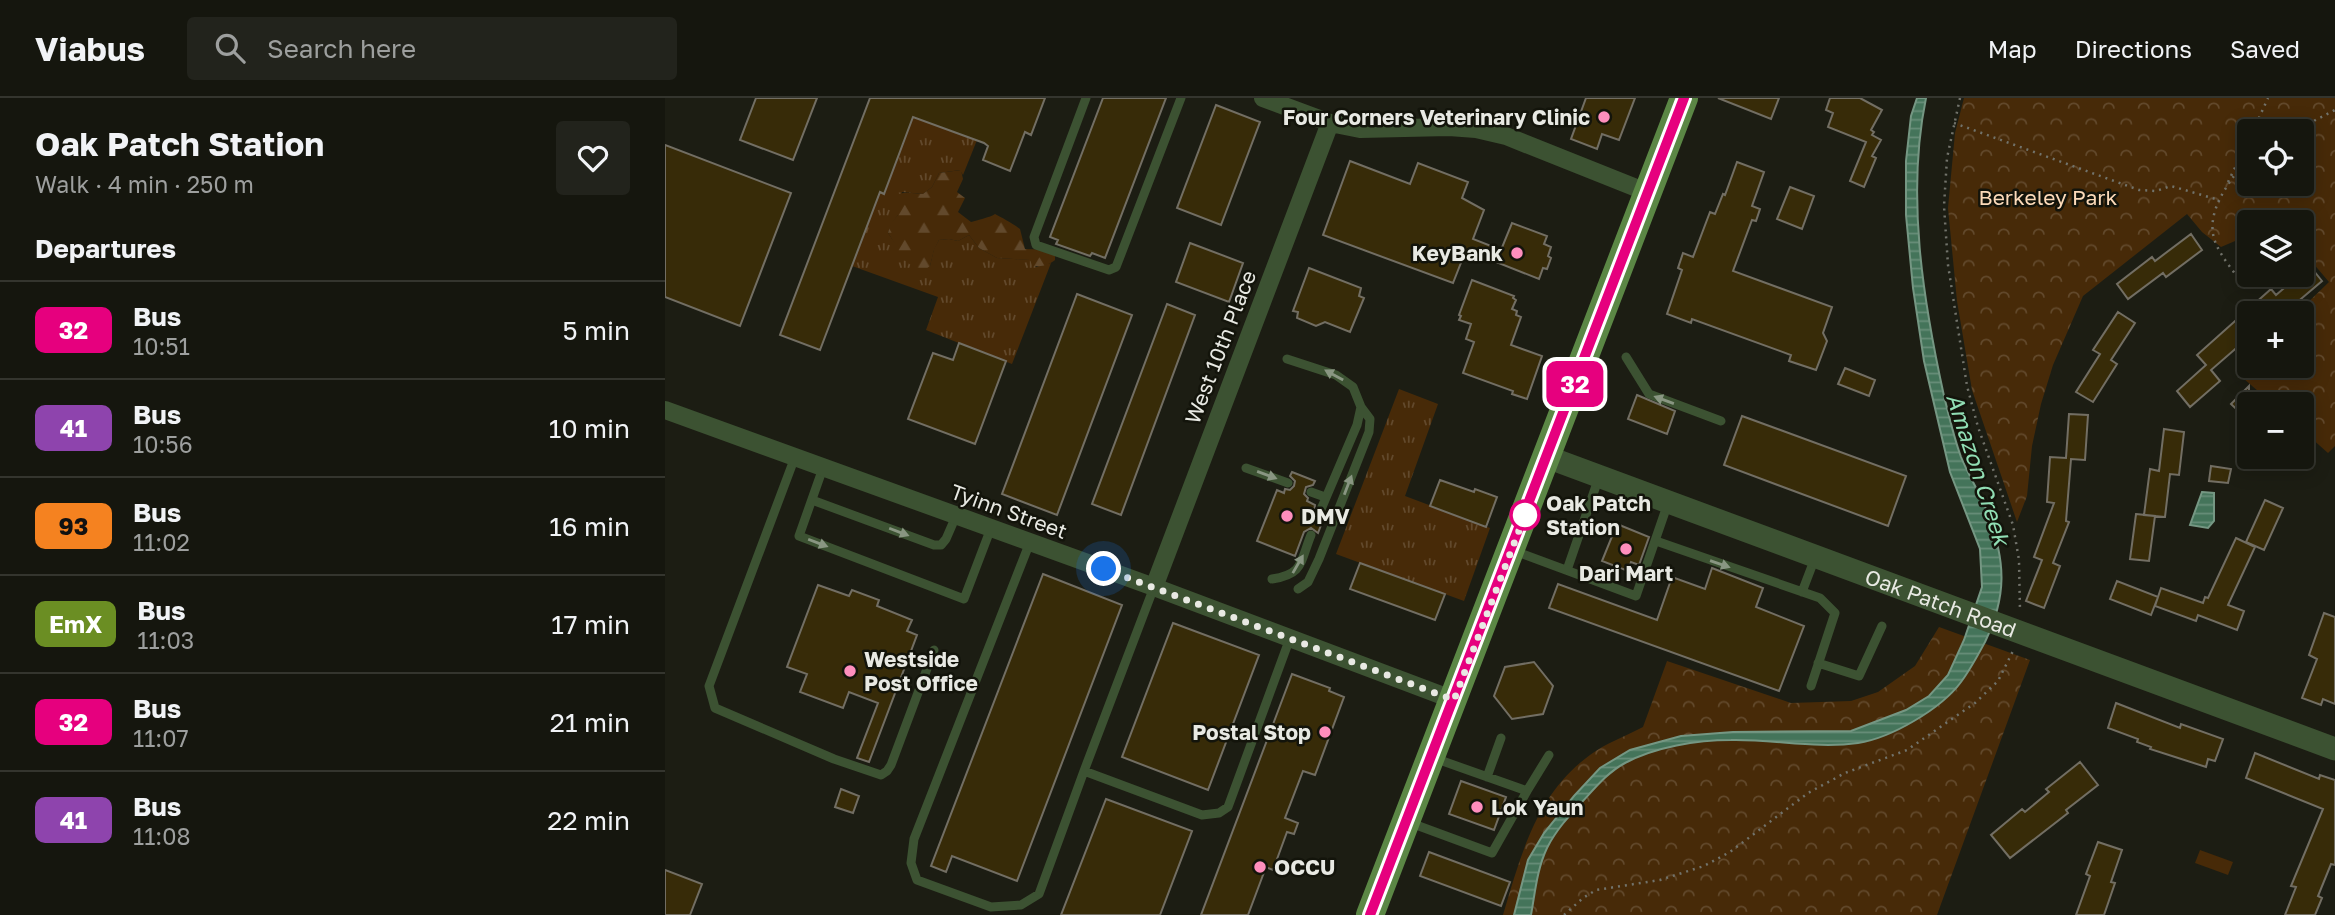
<!DOCTYPE html>
<meta charset="utf-8">
<style>
:root{--surface:#15160e;--page:#22231c;--text:#f1f3f6;--muted:#9d9f9e;--line:#34352e}
body{margin:0;font-family:"Golos Text",sans-serif;background:var(--page);color:var(--text);height:100vh;display:flex;flex-direction:column;font-size:26px;white-space:nowrap}
*{box-sizing:border-box;margin:0}
p{font-size:23px;color:var(--muted)}
.icon{flex:none;width:38px;height:38px;fill:none;stroke:currentColor;stroke-width:2;stroke-linecap:round;stroke-linejoin:round}
.map{position:relative;flex:1;overflow:hidden}
.details{display:flex;flex-direction:column;background:var(--surface);width:665px}
.details>*{flex:none}
.badge{padding:0 14px;border-radius:10px;font-size:24px;line-height:46px}
.fabs{position:absolute;left:1572px;top:21px;display:grid;gap:14px}
.fabs a{display:grid;place-items:center;width:77px;height:77px;border-radius:7px;background:var(--surface);box-shadow:0 4px 18px #0003,0 0 0 2px var(--line);font-size:35px}
.you{position:absolute;width:35px;height:35px;margin:-18px;border:5px solid #fff;border-radius:50%;background:#1a73e8;box-shadow:0 0 0 10px #1a73e833}
.map>.badge{position:absolute;translate:-50% -50%;box-shadow:0 0 0 4px #fff}
h2{padding:0 35px;font-size:26px;line-height:63px}
.round{display:grid;place-items:center;flex:none;width:74px;height:74px;border-radius:7px;background:var(--page)}
.summary{display:flex;align-items:center;justify-content:space-between;height:119px;padding:0 35px}
h1{font-size:33px;font-weight:700;line-height:52px}
ul{padding:0;list-style:none}
li{display:flex;align-items:center;gap:21px;height:98px;padding:0 35px;border-top:2px solid var(--line)}
li div{flex:1}
li b{display:block;font-size:26px}
li em{font-style:normal}
li .badge{min-width:77px;font-weight:700;text-align:center}
header{display:flex;align-items:center;gap:42px;box-sizing:border-box;height:98px;padding:0 35px;background:var(--surface);border-bottom:2px solid var(--line)}
header strong{font-size:33px}
nav{display:flex;gap:38px;margin-inline-start:auto;font-size:24px}
.search{width:490px;height:63px;background:var(--page);display:flex;align-items:center;gap:18px;box-sizing:border-box;padding:0 24px;border-radius:7px;color:var(--muted);font-size:26px}
main{display:flex;flex:1;min-height:0}
.map>svg:first-child{display:block}
</style>
<header>
<strong>Viabus</strong>
<div class="search"><svg class="icon" aria-label="search" viewBox="0 0 24 24"><circle cx="10" cy="10" r="6"/><path d="M15 15l6 6"/></svg>Search here</div>
<nav><a>Map</a><a>Directions</a><a>Saved</a></nav>
</header>
<main>
<section class="details">
<div class="summary"><div><h1>Oak Patch Station</h1><p>Walk · 4 min · 250 m</p></div><a class="round"><svg class="icon" aria-label="heart" viewBox="0 0 24 24"><path d="M12 20l-8-8c-3-5 5-10 8-4 3-6 11-1 8 4z"/></svg></a></div>
<h2>Departures</h2>
<ul>
<li><span class="badge" style="background:#e6007e;color:#fff">32</span><div><b>Bus</b><p>10:51</p></div><em>5 min</em></li>
<li><span class="badge" style="background:#8e44ad;color:#fff">41</span><div><b>Bus</b><p>10:56</p></div><em>10 min</em></li>
<li><span class="badge" style="background:#f58220;color:#111">93</span><div><b>Bus</b><p>11:02</p></div><em>16 min</em></li>
<li><span class="badge" style="background:#6b8e23;color:#fff">EmX</span><div><b>Bus</b><p>11:03</p></div><em>17 min</em></li>
<li><span class="badge" style="background:#e6007e;color:#fff">32</span><div><b>Bus</b><p>11:07</p></div><em>21 min</em></li>
<li><span class="badge" style="background:#8e44ad;color:#fff">41</span><div><b>Bus</b><p>11:08</p></div><em>22 min</em></li>
</ul>
</section>
<div class="map">
<svg width="1670" height="817" viewBox="0 0 1670 817">
<defs>
<pattern id="grass-tufts" width="24" height="20" patternUnits="userSpaceOnUse" patternTransform="scale(1.75)"><rect width="24" height="20" fill="#472a08"/><path d="M3 7l-1-3M5 7V3M7 7l1-3M15 17l-1-3M17 17v-4M19 17l1-3" fill="none" stroke="#62492c"/></pattern>
<pattern id="forest-firs" width="22" height="20" patternUnits="userSpaceOnUse" patternTransform="scale(1.75)"><rect width="22" height="20" fill="#472a08"/><path d="M5 1l3.5 6h-7zM16 11l3.5 6h-7z" fill="#62492c"/></pattern>
<pattern id="park-crowns" width="20" height="18" patternUnits="userSpaceOnUse" patternTransform="scale(1.75)"><rect width="20" height="18" fill="#472a08"/><path d="M2 6a3 3 0 1 1 6 0M12 15a3 3 0 1 1 6 0" fill="none" stroke="#62492c"/></pattern>
<pattern id="water-rules" width="6" height="5" patternUnits="userSpaceOnUse" patternTransform="scale(1.75)"><rect width="6" height="5" fill="#44745a"/><path d="M0 2.5h6" fill="none" stroke="#688e79"/></pattern>
</defs>
<rect width="100%" height="100%" fill="#1c1d13"/>
<!-- grass -->
<path fill="url(#grass-tufts)" d="M248 19 312 42 298 77 295 72 274 75 267 89 258 96 237 94 233 117 227 125 223 135 232 148 265 168 269 151 274 142 284 141 293 143 304 137 314 150 332 160 366 162 371 169 386 165 347 266 261 232 273 199 187 168 215 94 220 95Z
M734 291 773 306 740 398 825 430 799 503 671 456Z"/>
<!-- forest -->
<path fill="url(#forest-firs)" d="M296 72 298 81 292 94 300 100 293 114 306 124C310 123 326 119 330 116 336 119 350 127 355 131L360 151 387 152 390 156V162C384 167 374 170 367 167L365 162 332 160 314 150 304 137 293 143 284 141 274 142 269 152 265 168 261 171C236 170 235 151 223 135L226 125 233 117 232 111 225 105C231 91 245 95 258 96L267 89 274 75Z"/>
<!-- park -->
<path fill="url(#park-crowns)" fill-rule="evenodd" d="M1299 0H1670V348L1663 355 1636 331V306H1608L1571 274 1584 261V268H1636V215H1632L1664 184 1636 151V124H1584V137L1556 149 1537 134 1522 116 1418 198 1388 267 1376 306 1367 348 1362 398 1352 424 1307 292 1292 203 1283 110 1290 35ZM1584 33H1636V86H1584Z
M1274 529 1365 562 1272 817H838C856 757 871 696 925 657 941 645 961 638 978 629L1002 563 1126 605 1186 603 1213 594 1250 568Z"/>
<!-- pitch -->
<path fill="#472a08" d="M1535 752 1568 764 1563 777 1530 765Z"/>
<!-- water -->
<path fill="url(#water-rules)" stroke="#759783" stroke-width="2" d="M1252 0H1261C1241 97 1258 202 1279 298 1284 318 1289 340 1296 359 1304 379 1316 396 1323 416 1341 464 1342 498 1320 544 1313 557 1305 572 1296 584 1276 611 1226 640 1193 645 1151 651 1109 641 1066 642 1032 642 990 649 960 665 943 674 930 690 917 704 904 718 891 732 882 750 872 771 870 795 866 817H849L863 762 879 735 909 698 935 670 965 652 1016 638 1068 634 1186 633 1241 612 1264 598 1283 577 1299 542 1317 489 1315 451 1285 374 1259 263 1248 190 1241 117V63L1246 18Z
M1537 394 1549 395V423L1543 430 1525 427Z"/>
<!-- building -->
<path fill="#372b08" stroke="#726e63" stroke-width="2" d="M91 0H152L128 62 75 42Z
M205 0H380L366 37 360 34 345 73 318 62 323 48 319 45 248 19 219 96 215 94 155 252 115 237Z
M438 0H501L440 160 427 155 425 158 391 146 393 142 385 139Z
M921 0H970L954 42 937 36 932 51 906 41Z
M1053 0H1114L1106 21Z
M1165 0H1195L1217 12 1206 32 1209 34 1207 37 1216 42 1207 58 1211 60 1199 89 1185 83 1201 44 1163 29 1168 15 1161 12Z
M551 7 595 24 556 127 512 110Z
M0 47 126 95 75 228 0 199Z
M685 63 745 86 753 65 803 84 797 100 819 112 808 141 836 152 847 125 882 138 879 146 886 149 883 158 886 160 882 171 878 170 874 181 801 152 788 185 658 137Z
M1072 64 1099 74 1087 108 1095 111 1091 123 1087 122 1068 173 1167 209 1158 235 1162 243 1151 272 1124 263 1126 257 1027 221 1026 225 1002 216 1017 172 1013 170 1018 155 1028 159 1045 114 1050 116 1058 96 1060 97Z
M1125 89 1149 98 1137 131 1112 121Z
M1526 136 1537 152 1501 179 1498 175 1463 201 1452 186 1487 159 1490 163Z
M525 145 578 165 564 204 511 184Z
M1645 168 1657 183 1623 212 1618 207 1609 215H1584V239L1546 272 1555 283 1525 309 1512 293 1541 267 1532 257 1606 191 1611 197Z
M644 170 696 190 694 198 699 200 685 234 660 224 651 228 632 220 633 214 628 213Z
M807 182 849 198 848 200 851 202 847 211 852 213 851 217 856 219 846 247 877 258 862 301 847 296 848 293 798 275 809 244 801 241 806 226 794 222 796 218 794 217Z
M412 196 467 217 392 417 337 396Z
M502 206 530 217 456 417 427 406Z
M1453 214 1470 225 1446 262 1452 266 1428 304 1411 294 1435 256 1428 252Z
M294 245 341 263 310 346 243 321 268 255 288 262Z
M1180 270 1210 282 1204 298 1173 286Z
M1584 288V293L1598 306H1584V323L1566 306Z
M972 297 1010 313 1002 336 963 321Z
M1404 316 1423 317 1420 362 1406 361 1401 423 1404 424 1388 465 1395 468 1379 510 1361 503 1377 462 1369 459 1389 405 1382 404 1385 359 1401 360Z
M1077 318 1241 378 1223 428 1059 367Z
M1499 331 1519 334 1514 377 1505 376 1500 419 1479 417 1485 371 1494 373Z
M1546 368 1566 371 1563 385 1544 383Z
M627 374 650 383 648 387 641 389 639 396 643 400 642 403 650 407 648 420 652 423 658 422 653 435 646 430 639 434 630 458 592 443 612 392 619 395 620 391 625 392 629 388 630 383 625 378Z
M775 382 809 394 810 391 832 399 821 429 765 408Z
M1600 402 1618 410 1599 452 1581 444Z
M1471 416 1490 418 1484 463 1465 461Z
M952 426 984 439 974 467 966 464 963 473 937 463Z
M1571 440 1590 449 1563 507 1579 513 1572 532 1533 517 1531 523 1490 508 1493 499 1486 517 1445 501 1452 483 1493 499 1496 490 1538 505 1540 499 1543 500Z
M695 465 780 496 770 522 685 491Z
M1047 470 1098 490 1091 509 1139 528 1114 593 884 510 893 486 992 522 1007 479 1040 491Z
M378 476 457 507 352 783 287 758 281 774 266 768Z
M153 487 184 498 187 492 214 502 212 508 247 522 242 533 252 537 204 664 192 660 213 605 184 594 178 610 135 594 142 576 122 569Z
M1659 515 1670 519V606L1658 601 1656 607 1637 600 1652 561 1644 557Z
M508 525 594 557 543 692 457 659Z
M869 564 888 588 878 616 847 621 829 598 840 569Z
M627 576 665 590 664 593 679 599 650 677 638 673 620 720 633 725 629 736 622 734 608 772 601 769 583 817H536Z
M1451 605 1515 630 1516 626 1558 641 1550 663 1543 661 1541 669 1507 658 1485 651 1486 649 1472 644 1473 641 1443 630Z
M1590 655 1654 681 1655 677 1670 682V767L1666 766 1653 798 1657 800 1650 817H1620L1631 789 1626 788 1658 711 1581 680Z
M1415 664 1433 687 1401 712 1403 715 1345 760 1326 737 1357 711 1360 714 1384 694 1381 691Z
M796 683 841 699 829 732 784 716Z
M176 691 194 698 188 715 170 709Z
M441 701 527 733 495 817H396Z
M1433 744 1457 752 1446 784 1450 785 1439 817H1411L1425 778 1421 776Z
M764 754 845 784 836 808 755 778Z
M0 772 37 786 25 817H0Z"/>
<g fill="none" stroke-linecap="round" stroke-linejoin="round">
<!-- path -->
<path stroke="#72736b" stroke-width="2.5" stroke-dasharray="2 5" stroke-linecap="butt" d="M1295 0 1282 60 1279 108 1283 167 1302 288 1313 329 1348 427 1354 462 1355 513
M1289 25 1474 92 1491 93 1506 88 1554 102
M1588 33 1603 0
M1616 33 1637 29 1670 12
M1563 84 1584 41
M1573 180C1566 170 1557 159 1552 148 1536 116 1566 82 1584 58
M899 817 918 800 931 792 995 782 1039 768 1065 754 1143 695 1180 675 1242 652 1310 605 1333 583 1348 553"/>
<!-- service -->
<path stroke="#3c5232" stroke-width="9" d="M421 0 369 139 371 147 444 172 451 169 516 0
M961 259 984 296 1056 323
M622 261 671 277 688 289 696 309 692 327 654 416
M130 359 44 588 50 610 169 661 216 677 222 673 226 667 269 552
M158 370 134 438 299 501 326 430
M581 370 623 385
M646 394 660 399
M147 402 269 447H276L281 441 291 418
M991 443 1155 500 1170 515 1146 588
M365 444 249 741 246 765 252 782 326 809 356 807 374 796 419 673
M847 452 971 498 1003 405
M902 472 934 379
M607 481C639 476 635 464 646 437
M489 489 419 673 537 717 554 715 563 709 625 540
M633 491 643 484 654 461 704 334 705 321 696 309
M1137 494 1150 460
M1153 565 1194 578 1217 528
M822 679 836 640
M862 693 884 657
M743 724 827 755 862 693 769 660"/>
<!-- minor -->
<path stroke="#3c5232" stroke-width="18" d="M598 0 665 25 695 31 784 29 811 31 841 38 984 95
M0 312 489 489 789 602
M489 489 665 25"/>
<!-- tertiary -->
<path stroke="#3c5232" stroke-width="23" id="s1" d="M882 359 1670 651"/>
<!-- primary -->
<path stroke="#5b8745" stroke-width="28" d="M705 817 1019 0"/>
</g>
<!-- one-way arrows -->
<defs><path id="oneway-solid" d="M-6-.8H1V-3.2L6.5 0L1 3.2V.8H-6Z" transform="scale(1.75)"/></defs>
<g fill="#899682">
<use href="#oneway-solid" transform="translate(669 277) rotate(-151)"/>
<use href="#oneway-solid" transform="translate(999 302) rotate(-160)"/>
<use href="#oneway-solid" transform="translate(602 377) rotate(20)"/>
<use href="#oneway-solid" transform="translate(683 387) rotate(-69)"/>
<use href="#oneway-solid" transform="translate(234 434) rotate(21)"/>
<use href="#oneway-solid" transform="translate(153 445) rotate(21)"/>
<use href="#oneway-solid" transform="translate(633 466) rotate(-60)"/>
<use href="#oneway-solid" transform="translate(1055 466) rotate(19)"/>
</g>
<g fill="none" stroke-linecap="round" stroke-linejoin="round">
<defs>
<path id="line" d="M705 817 1019 0"/>
</defs>
<!-- line casing -->
<use href="#line" stroke="#fff" stroke-width="16"/>
<!-- line -->
<use href="#line" stroke="#e6007e" stroke-width="10"/>
<!-- walk -->
<path stroke="#e8e9e3" stroke-width="7" stroke-dasharray="0 12.6" d="M439 471 789 602 860 417"/>
</g>
<!-- markers -->
<g fill="#fe8ebd" stroke="#13140b" stroke-width="2.5">
<circle cx="939" cy="19" r="7"/>
<circle cx="852" cy="155" r="7"/>
<circle cx="622" cy="418" r="7"/>
<circle cx="961" cy="451" r="7"/>
<circle cx="185" cy="573" r="7"/>
<circle cx="660" cy="634" r="7"/>
<circle cx="812" cy="709" r="7"/>
<circle cx="595" cy="769" r="7"/>
</g>
<circle fill="#fff" stroke="#e6007e" stroke-width="3.5" cx="860" cy="417" r="14"/>
<g text-anchor="middle" dominant-baseline="central" stroke-width="5" stroke-linejoin="round" paint-order="stroke">
<!-- poi labels -->
<g font-size="21" font-weight="bold" fill="#e8e9e3" stroke="#13140b" text-anchor="start">
<text x="925" y="19" text-anchor="end">Four Corners Veterinary Clinic</text>
<text x="838" y="155" text-anchor="end">KeyBank</text>
<text x="636" y="418">DMV</text>
<text x="961" y="475" text-anchor="middle">Dari Mart</text>
<text x="199" y="561">Westside<tspan x="199" dy="24">Post Office</tspan></text>
<text x="646" y="634" text-anchor="end">Postal Stop</text>
<text x="826" y="709">Lok Yaun</text>
<text x="609" y="769">OCCU</text>
</g>
<!-- park labels -->
<g font-size="21" fill="#fcdab9" stroke="#13140b">
<text x="1383" y="99">Berkeley Park</text>
</g>
<!-- street labels -->
<g font-size="21" fill="#e8e9e3" stroke="#13140b">
<text transform="translate(555 249) rotate(-69)">West 10th Place</text>
<text transform="translate(344 413) rotate(20)">Tyinn Street</text>
<text stroke="none"><textPath href="#s1" startOffset="420">Oak Patch Road</textPath></text>
</g>
<!-- stop labels -->
<g font-size="21" font-weight="bold" fill="#e8e9e3" stroke="#13140b" text-anchor="start">
<text x="881" y="405">Oak Patch<tspan x="881" dy="24">Station</tspan></text>
</g>
<!-- water labels -->
<g font-size="23" font-style="italic" fill="#91deb4" stroke="#13140b">
<text transform="translate(1314 371) rotate(72)">Amazon Creek</text>
</g>
</g>
</svg>
<div class="fabs">
<a><svg class="icon" aria-label="locate" viewBox="0 0 24 24"><circle cx="12" cy="12" r="6"/><path d="M12 2v4M12 18v4M2 12h4M18 12h4"/></svg></a>
<a><svg class="icon" aria-label="layers" viewBox="0 0 24 24"><path d="M12 4l9 5-9 5-9-5zM3 14l9 5 9-5"/></svg></a>
<a>+</a>
<a>−</a>
</div>
<div class="you" style="left:439px;top:471px"></div>
<b class="badge" style="left:910px;top:286px;background:#e6007e;color:#fff">32</b>
</div>
</main>
